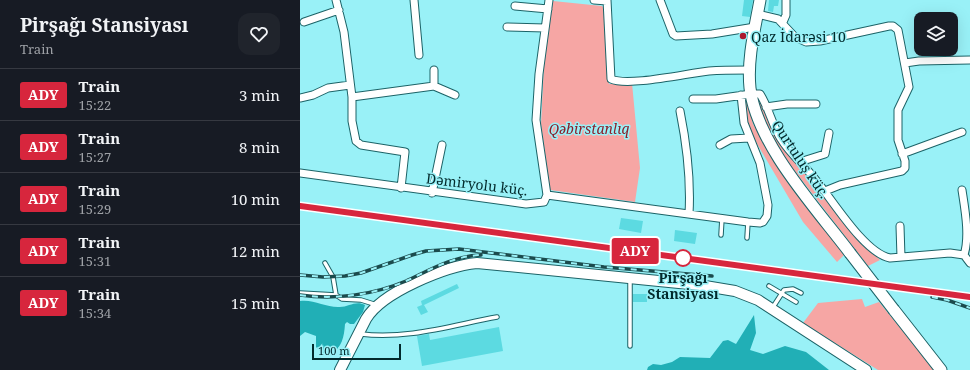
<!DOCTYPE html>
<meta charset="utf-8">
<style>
:root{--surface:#171b24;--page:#20242c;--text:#f1f3f6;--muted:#9ea1a6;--line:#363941}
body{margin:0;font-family:"Noto Serif",serif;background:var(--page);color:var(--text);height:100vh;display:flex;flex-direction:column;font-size:15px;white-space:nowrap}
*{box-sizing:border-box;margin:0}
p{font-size:13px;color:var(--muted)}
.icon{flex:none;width:22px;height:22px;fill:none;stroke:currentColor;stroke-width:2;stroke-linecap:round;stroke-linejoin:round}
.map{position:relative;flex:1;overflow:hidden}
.details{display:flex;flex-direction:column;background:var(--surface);width:300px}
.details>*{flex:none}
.badge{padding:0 8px;border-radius:3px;font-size:14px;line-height:26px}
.fabs{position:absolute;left:614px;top:12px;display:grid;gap:8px}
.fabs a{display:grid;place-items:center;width:44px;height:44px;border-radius:8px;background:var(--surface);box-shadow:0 4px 16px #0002;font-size:20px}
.scale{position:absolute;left:12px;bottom:10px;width:89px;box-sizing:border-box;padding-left:4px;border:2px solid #022a2c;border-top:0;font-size:11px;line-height:14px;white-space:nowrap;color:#022a2c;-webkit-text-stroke:3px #99f1f7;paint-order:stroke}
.map>.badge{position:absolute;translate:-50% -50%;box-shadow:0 0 0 2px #fff}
.round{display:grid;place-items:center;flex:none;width:42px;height:42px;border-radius:12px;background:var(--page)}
.summary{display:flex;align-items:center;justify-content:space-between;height:68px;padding:0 20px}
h1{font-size:19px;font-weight:700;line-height:30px}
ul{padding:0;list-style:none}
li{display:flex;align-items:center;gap:12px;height:52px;padding:0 20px;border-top:1px solid var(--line)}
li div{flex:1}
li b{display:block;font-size:15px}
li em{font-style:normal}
li .badge{min-width:44px;font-weight:700;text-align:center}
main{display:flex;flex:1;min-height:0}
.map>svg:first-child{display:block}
</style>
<main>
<section class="details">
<div class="summary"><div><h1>Pirşağı Stansiyası</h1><p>Train</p></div><a class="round"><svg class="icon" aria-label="heart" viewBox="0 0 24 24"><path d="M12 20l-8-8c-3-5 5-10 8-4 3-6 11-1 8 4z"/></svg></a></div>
<ul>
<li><span class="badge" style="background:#d7263d;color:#fff">ADY</span><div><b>Train</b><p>15:22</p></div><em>3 min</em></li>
<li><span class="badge" style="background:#d7263d;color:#fff">ADY</span><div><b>Train</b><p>15:27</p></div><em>8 min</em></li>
<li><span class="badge" style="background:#d7263d;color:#fff">ADY</span><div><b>Train</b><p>15:29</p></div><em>10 min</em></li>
<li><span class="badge" style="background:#d7263d;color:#fff">ADY</span><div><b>Train</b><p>15:31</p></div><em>12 min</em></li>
<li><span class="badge" style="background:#d7263d;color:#fff">ADY</span><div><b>Train</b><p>15:34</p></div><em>15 min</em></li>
</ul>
</section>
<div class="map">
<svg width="670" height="370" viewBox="0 0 670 370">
<rect width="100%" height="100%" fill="#99f1f7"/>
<!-- green -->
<path fill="#f6a6a4" d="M253 1 302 6 305 10 309 84 332 83 340 168 335 202 250 190 241 124 244 64Z
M456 97H459L475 135 542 219 580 260 568 266 484 157 471 135Z
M447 99 453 124 475 162 544 255 537 262 503 222 453 137 448 124 444 100Z
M562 299 565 307 579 302 635 370H578L503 323 518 303Z"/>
<!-- water -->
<path fill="#21afb6" d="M0 301C13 299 25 307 38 307 48 308 55 300 65 305L63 312 54 324H50L47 322 45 324C44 338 42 346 31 355L23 354 16 347V336L5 332 0 336Z
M454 315 456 333 450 350 463 354 485 346 506 352 529 370H347L348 367 353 364 361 365 372 362 380 357 410 358 423 341 428 340 436 344Z"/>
<!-- building -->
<path fill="#5cdae1" d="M444 0H453L450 17 442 16Z
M469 0H479L478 6H474L473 12 468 11Z
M321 218 343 221 341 233 319 229Z
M375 230 397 233 395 244 374 241Z
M157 284 159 288 124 305 128 312 121 315 117 307 122 305 121 301Z
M333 294H347V302H333Z
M199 327 203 351 122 366 117 336 129 334 130 340Z"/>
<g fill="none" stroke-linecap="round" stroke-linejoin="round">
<defs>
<path id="service" d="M421 235 422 218
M447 238 448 222
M25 263 33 277 36 295
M330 279V346
M469 286 496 302
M0 293 36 295 42 299 61 300 77 305
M473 307 484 290 493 289 501 293
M61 334C106 340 153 325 197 317"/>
<path id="minor" d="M36 0 44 32 52 97V121L56 141 61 145 105 152 101 188
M114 0 119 55
M294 0 307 1
M307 0 311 79C328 87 388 73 409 71 422 70 436 70 449 70
M360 0 373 34 376 36 412 34 455 27
M215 6 248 9
M457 14 478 19 495 37 506 42 520 41 589 26H593L598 30 609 87 598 110V140L605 161V168L602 171 540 185 525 191
M4 22 39 10
M483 22 486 15V0
M207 27 245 28
M605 63 619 61 670 60
M134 86V70
M52 97 134 86 155 95
M0 98 13 95 28 88 50 85
M393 99H416L451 94H460C469 108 472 125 481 139 490 154 504 165 515 179 532 199 564 253 590 258L650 253 664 255C670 236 665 210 662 190
M466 107 487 104H516
M380 111C387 146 391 179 389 214
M420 145 431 139 449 138
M602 154 662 132
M501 163 506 160 525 154 529 133
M0 173 226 204 244 202 247 195 236 120 239 74 249 0
M132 193 142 145
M247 195 448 222 460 223 463 222 467 216 468 205 460 163 444 123 441 95
M600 226 601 257
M664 255 670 263"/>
<path id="secondary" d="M40 370 66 319C82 292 146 266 177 263L399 285 435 291 458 300 566 370"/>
<path id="primary" d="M460 0C455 28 447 59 450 88 457 145 516 208 550 253
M594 310 641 370"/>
</defs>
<!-- service casing -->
<use href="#service" stroke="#1c6367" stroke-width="5.5"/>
<!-- minor casing -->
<use href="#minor" stroke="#1c6367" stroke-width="9"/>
<!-- secondary casing -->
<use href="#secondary" stroke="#1c6367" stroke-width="12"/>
<!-- primary casing -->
<use href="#primary" stroke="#1c6367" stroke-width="13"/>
<!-- service -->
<use href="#service" stroke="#fff" stroke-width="3.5"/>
<!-- minor -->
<use href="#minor" stroke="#fff" stroke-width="7"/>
<!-- secondary -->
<use href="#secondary" stroke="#fff" stroke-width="10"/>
<!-- primary -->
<use href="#primary" stroke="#fff" stroke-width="11"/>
<defs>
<path id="rail" d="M0 206 670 297
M0 275 23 277 45 276 61 273 112 255 126 251 159 249 304 267 412 276
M0 295C35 300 73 295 106 281 130 270 153 256 181 255
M632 297 647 300 670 308"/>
</defs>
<!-- rail casing -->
<use href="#rail" stroke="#1b4b4d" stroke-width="3.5"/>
<!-- rail -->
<use href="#rail" stroke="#99f1f7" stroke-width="2" stroke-dasharray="6" stroke-linecap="butt"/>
<defs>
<path id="primary-bridge" d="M550 253 594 310"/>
</defs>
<!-- primary-bridge casing -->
<use href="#primary-bridge" stroke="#1c6367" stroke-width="13" stroke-linecap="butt"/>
<!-- primary-bridge -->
<use href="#primary-bridge" stroke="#fff" stroke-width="11"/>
</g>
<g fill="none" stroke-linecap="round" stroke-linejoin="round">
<defs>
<path id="line" d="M0 206 670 297"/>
</defs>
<!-- line casing -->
<use href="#line" stroke="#fff" stroke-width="9"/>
<!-- line -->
<use href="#line" stroke="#d7263d" stroke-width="6"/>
</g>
<!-- markers -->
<circle fill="#ac172e" stroke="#99f1f7" stroke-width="1.5" cx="443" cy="36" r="4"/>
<circle fill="#fff" stroke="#d7263d" stroke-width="2" cx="383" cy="258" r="8"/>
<g text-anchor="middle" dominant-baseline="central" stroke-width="3" stroke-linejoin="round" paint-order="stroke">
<!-- poi labels -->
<g font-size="14" fill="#022a2c" stroke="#99f1f7" text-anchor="start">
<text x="451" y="36">Qaz İdarəsi 10</text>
</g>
<!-- park labels -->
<g font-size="14" font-style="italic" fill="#8a1f2a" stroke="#99f1f7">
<text x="289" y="128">Qəbirstanlıq</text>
</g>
<!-- street labels -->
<g font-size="14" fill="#022a2c" stroke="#99f1f7">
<text transform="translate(501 159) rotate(56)">Qurtuluş küç.</text>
<text transform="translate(177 184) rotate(7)">Dəmiryolu küç.</text>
</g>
<!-- stop labels -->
<g font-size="14" font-weight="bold" fill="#022a2c" stroke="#99f1f7">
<text x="383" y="277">Pirşağı<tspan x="383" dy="16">Stansiyası</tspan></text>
</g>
</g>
</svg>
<div class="fabs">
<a><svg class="icon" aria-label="layers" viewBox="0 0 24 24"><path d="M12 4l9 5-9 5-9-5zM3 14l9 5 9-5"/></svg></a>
</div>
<div class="scale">100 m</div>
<b class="badge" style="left:335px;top:251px;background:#d7263d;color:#fff">ADY</b>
</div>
</main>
